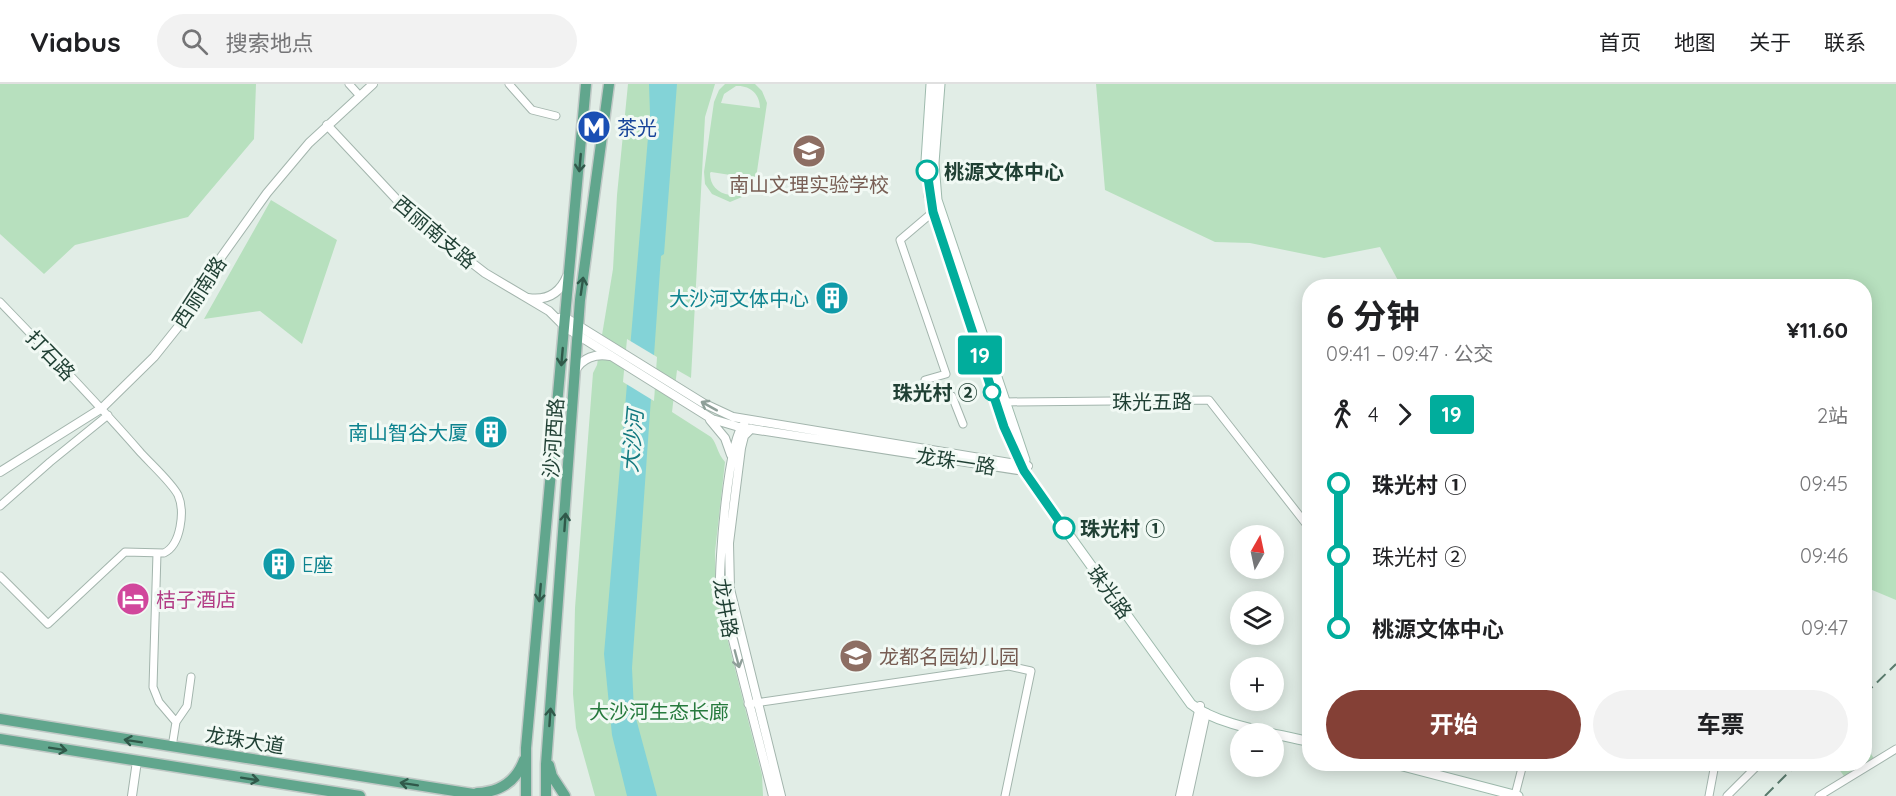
<!DOCTYPE html>
<html lang="zh">
<meta charset="utf-8">
<style>
:root{--surface:#fff;--page:#f2f2f2;--text:#202124;--muted:#757577;--line:#e0e0e0;--accent:#844036}
body{margin:0;font-family:Quicksand,"Noto Sans SC",sans-serif;background:var(--page);color:var(--text);height:100vh;display:flex;flex-direction:column;font-size:22px;white-space:nowrap}
*{box-sizing:border-box;margin:0}
p{font-size:20px;color:var(--muted)}
.icon{flex:none;width:33px;height:33px;fill:none;stroke:currentColor;stroke-width:2;stroke-linecap:round;stroke-linejoin:round}
.map{position:relative;flex:1;overflow:hidden}
.details{position:absolute;left:1302px;top:195px;width:570px;height:492px;display:flex;flex-direction:column;background:var(--surface);border-radius:24px;box-shadow:0 3px 15px #0003}
.details>*{flex:none}
.badge{padding:0 12px;border-radius:4px;font-size:21px;line-height:39px}
.needle{width:39px;rotate:9deg}
.buttons{position:absolute;left:1230px;top:441px;display:grid;gap:12px}
.buttons a{display:grid;place-items:center;width:54px;height:54px;border-radius:50%;background:var(--surface);box-shadow:0 3px 15px #0003;font-size:30px}
.map>.badge{position:absolute;translate:-50% -50%;box-shadow:0 0 0 3px #fff}
.legs{display:flex;align-items:center;gap:9px;height:66px;padding:0 24px;font-size:20px}
.legs p{margin-inline-start:auto}
.overview{display:flex;align-items:center;justify-content:space-between;height:102px;padding:0 24px}
h1{font-size:33px;font-weight:700;line-height:45px}
.button{display:flex;gap:12px;margin-top:auto;padding:12px 24px}
.button a{flex:1;height:69px;border-radius:36px;background:var(--accent);color:#fff;font-size:24px;font-weight:700;line-height:69px;text-align:center}
.button a+a{background:var(--page);color:var(--text)}
ul{padding:0 24px;list-style:none}
li{display:flex;align-items:center;gap:21px;height:72px;font-size:22px}
li i{display:grid;place-items:center;width:9px;height:100%;margin:0 8px;background:currentColor}
li i::after{content:'';width:15px;height:15px;margin:-8px;border:4px solid;border-radius:50%;background:var(--surface)}
li p{margin-inline-start:auto}
li:first-child i{background:linear-gradient(#0000 50%,currentColor 0)}
li:last-child i{background:linear-gradient(currentColor 50%,#0000 0)}
header{display:flex;align-items:center;gap:36px;box-sizing:border-box;height:84px;padding:0 30px;background:var(--surface);border-bottom:2px solid var(--line)}
header strong{font-size:28px}
nav{display:flex;gap:33px;margin-inline-start:auto;font-size:21px}
.search{width:420px;height:54px;background:var(--page);display:flex;align-items:center;gap:15px;box-sizing:border-box;padding:0 21px;border-radius:33px;color:var(--muted);font-size:22px}
.map>svg:first-child{display:block}
</style>
<header>
<strong>Viabus</strong>
<div class="search"><svg class="icon" aria-label="search" viewBox="0 0 24 24"><circle cx="10" cy="10" r="6"/><path d="M15 15l6 6"/></svg>搜索地点</div>
<nav><a>首页</a><a>地图</a><a>关于</a><a>联系</a></nav>
</header>
<div class="map">
<svg width="1896" height="712" viewBox="0 0 1896 712">
<rect width="100%" height="100%" fill="#e1ede6"/>
<!-- green -->
<path fill="#b7e0be" fill-rule="evenodd" d="M0 0H256L254 55 188 133 75 161 44 190 0 150Z
M628 0H715L705 33 691 294 677 286 672 328 711 353C717 359 717 369 725 378L715 468 716 510 762 691 763 712H595L576 644 573 610 575 524 593 289 597 281 613 185 617 111Z
M725 0H755L762 7 767 19 755 101 747 111 730 118 712 110 705 100 704 88 714 18 719 6ZM736 2C750 1 760 10 760 24L721 19 724 10ZM710 89 711 88 750 94 743 106 730 111C717 109 710 101 710 89Z
M1096 0H1896V516L1865 503 1864 202H1401L1380 163 1324 174 1250 159 1215 158 1105 106Z
M271 116 337 156 302 260 260 227 204 235Z
M1865 661 1875 676 1847 696 1835 680H1864Z"/>
<!-- water -->
<path fill="#83d3d7" d="M649 0H677L664 170 661 172 632 584 634 627 657 712H627L612 651 604 570 650 30Z"/>
<!-- pier -->
<path fill="#e1ede6" d="M627 255 657 273 654 317 623 298Z"/>
<g fill="none" stroke-linecap="round" stroke-linejoin="round">
<defs>
<path id="minor" d="M349 0 360 12
M509 0 532 26 556 32
M933 128 900 156 946 290 925 296 929 309 952 312 963 340
M0 218C48 268 96 317 141 369 151 380 172 399 178 411 185 427 181 461 164 469L125 468 48 540 0 492
M1004 318 1209 316 1310 445
M0 422 50 378 108 331
M157 469 153 603 159 618 176 638
M748 620 1009 582 1031 587 1005 712
M172 663 176 638 187 622 191 593
M1515 711 1523 680
M1709 712 1715 680
M1727 712 1759 680
M1819 712 1896 665"/>
<path id="tertiary" d="M327 41 414 134 485 189 549 227 565 243 712 335 739 343 1024 387 1028 382 733 333 703 319 566 234H559
M528 214C547 217 560 209 567 192
M575 287C582 274 596 269 610 272
M710 336 725 354 731 371
M744 340C728 355 719 479 720 505L773 712
M751 345 744 352 741 364 729 459 730 505 781 712
M0 388 102 324 154 273 186 233 212 186 267 109 309 59 373 0
M132 712 137 677
M1180 712 1200 622
M1188 712 1206 629"/>
<path id="secondary" d="M931 0 926 77 929 112 1004 343 1033 401 1191 620C1218 642 1275 649 1310 658
M940 0 934 79 937 116 1025 376
M1395 680 1518 712"/>
<path id="primary" d="M0 635 486 712
M0 655 360 712
M549 681 552 692 565 712
M477 709C500 708 516 698 524 676
M526 712V664L586 0
M546 712V680L580 216 609 0"/>
</defs>
<!-- minor casing -->
<use href="#minor" stroke="#a3b5ad" stroke-width="9"/>
<!-- tertiary casing -->
<use href="#tertiary" stroke="#a3b5ad" stroke-width="10"/>
<!-- secondary casing -->
<use href="#secondary" stroke="#9ebaad" stroke-width="11"/>
<!-- primary casing -->
<use href="#primary" stroke="#c0c9c6" stroke-width="13"/>
<!-- minor -->
<use href="#minor" stroke="#fff" stroke-width="7"/>
<!-- tertiary -->
<use href="#tertiary" stroke="#fff" stroke-width="8"/>
<!-- secondary -->
<use href="#secondary" stroke="#fff" stroke-width="9"/>
<!-- primary -->
<use href="#primary" stroke="#61a68d" stroke-width="10"/>
<!-- rail -->
<path stroke="#5a7b6e" stroke-width="2" stroke-dasharray="12 6" stroke-linecap="butt" d="M1864 611 1896 580
M1765 712 1797 680"/>
</g>
<!-- one-way arrows -->
<defs><path id="oneway-shaft" d="M-6 0H5M1.5-3L5.5 0L1.5 3" fill="none" stroke-width="1.6" stroke-linecap="round" stroke-linejoin="round" transform="scale(1.5)"/></defs>
<g stroke="#30594a">
<use href="#oneway-shaft" transform="translate(580 79) rotate(95)"/>
<use href="#oneway-shaft" transform="translate(582 202) rotate(-82)"/>
<use href="#oneway-shaft" transform="translate(562 273) rotate(95)"/>
<use href="#oneway-shaft" transform="translate(565 438) rotate(-86)"/>
<use href="#oneway-shaft" transform="translate(540 509) rotate(95)"/>
<use href="#oneway-shaft" transform="translate(550 633) rotate(-86)"/>
<use href="#oneway-shaft" transform="translate(133 657) rotate(-171)"/>
<use href="#oneway-shaft" transform="translate(58 665) rotate(9)"/>
<use href="#oneway-shaft" transform="translate(250 695) rotate(9)"/>
<use href="#oneway-shaft" transform="translate(409 700) rotate(-171)"/>
</g>
<g stroke="#8f9f99">
<use href="#oneway-shaft" transform="translate(709 322) rotate(-151)"/>
<use href="#oneway-shaft" transform="translate(737 575) rotate(75)"/>
</g>
<g fill="none" stroke-linecap="round" stroke-linejoin="round">
<defs>
<path id="line-1" d="M927 87 933 128 1004 343 1024 387 1064 444"/>
</defs>
<!-- line-1 casing -->
<use href="#line-1" stroke="#fff" stroke-width="14"/>
<!-- line-1 -->
<use href="#line-1" stroke="#01ad9c" stroke-width="9"/>
</g>
<!-- icons -->
<defs>
<symbol id="metro-disc" viewBox="-11 -11 22 22"><circle r="9.5" fill="#1a4fb4" stroke="#f1f9f4"/><path d="M-5.5 5V-5H-3L0 0L3-5H5.5V5H3V-.5L0 4L-3-.5V5Z" fill="#fff"/></symbol>
<symbol id="school-disc" viewBox="-11 -11 22 22"><circle r="9.5" fill="#8d6e63" stroke="#f1f9f4"/><path d="M0-5L7-2L0 1L-7-2ZM-4 1L0 2.5L4 1V4Q0 6-4 4Z" fill="#fff"/></symbol>
<symbol id="building-disc" viewBox="-11 -11 22 22"><circle r="9.5" fill="#0f9aa8" stroke="#f1f9f4"/><path d="M-4-6H4V6H1V3H-1V6H-4ZM-2.5-4.3h1.7v1.8h-1.7ZM.8-4.3h1.7v1.8H.8ZM-2.5-1h1.7V.8h-1.7ZM.8-1h1.7V.8H.8Z" fill="#fff"/></symbol>
<symbol id="hotel-disc" viewBox="-11 -11 22 22"><circle r="9.5" fill="#d1479c" stroke="#f1f9f4"/><path d="M-6-4.5h1.5V1H6V5H4.5V3h-9V5H-6ZM-4 0a1.8 1.8 0 1 1 3.6 0ZM.5 0V-2.5h3Q6-2.5 6 0Z" fill="#fff"/></symbol>
</defs>
<g fill-rule="evenodd">
<use href="#metro-disc" x="575" y="24" width="38" height="38"/>
<use href="#school-disc" x="790" y="48" width="38" height="38"/>
<use href="#building-disc" x="813" y="195" width="38" height="38"/>
<use href="#building-disc" x="472" y="329" width="38" height="38"/>
<use href="#building-disc" x="260" y="461" width="38" height="38"/>
<use href="#hotel-disc" x="114" y="496" width="38" height="38"/>
<use href="#school-disc" x="837" y="553" width="38" height="38"/>
</g>
<!-- markers -->
<g fill="#fff" stroke="#01ad9c" stroke-width="3">
<circle cx="927" cy="87" r="10"/>
<circle cx="992" cy="308" r="8"/>
<circle cx="1064" cy="444" r="10"/>
</g>
<g text-anchor="middle" dominant-baseline="central" stroke-width="6" stroke-linejoin="round" paint-order="stroke">
<!-- transit labels -->
<g font-size="20" fill="#164399" stroke="#f1f9f4" text-anchor="start">
<text x="617" y="43">茶光</text>
</g>
<!-- stop labels -->
<g font-size="20" font-weight="bold" fill="#1f3f33" stroke="#f1f9f4" text-anchor="start">
<text x="944" y="87">桃源文体中心</text>
<text x="978" y="308" text-anchor="end">珠光村 ②</text>
<text x="1080" y="444">珠光村 ①</text>
</g>
<!-- education labels -->
<g font-size="20" fill="#785e54" stroke="#f1f9f4">
<text x="809" y="100">南山文理实验学校</text>
<text x="879" y="572" text-anchor="start">龙都名园幼儿园</text>
</g>
<!-- street labels -->
<g font-size="20" fill="#1f3f33" stroke="#f1f9f4">
<text transform="translate(435 148) rotate(40)">西丽南支路</text>
<text transform="translate(199 208) rotate(-57)">西丽南路</text>
<text transform="translate(51 271) rotate(46)">打石路</text>
<text x="1152" y="317">珠光五路</text>
<text transform="translate(553 354) rotate(-86)">沙河西路</text>
<text transform="translate(956 377) rotate(9)">龙珠一路</text>
<text transform="translate(1110 508) rotate(54)">珠光路</text>
<text transform="translate(726 524) rotate(80)">龙井路</text>
<text transform="translate(245 656) rotate(9)">龙珠大道</text>
</g>
<!-- culture labels -->
<g font-size="20" fill="#0d838f" stroke="#f1f9f4" text-anchor="end">
<text x="809" y="214">大沙河文体中心</text>
<text x="468" y="348">南山智谷大厦</text>
<text x="302" y="480" text-anchor="start">E座</text>
</g>
<!-- hotel labels -->
<g font-size="20" fill="#b23c85" stroke="#f1f9f4" text-anchor="start">
<text x="156" y="515">桔子酒店</text>
</g>
<!-- park labels -->
<g font-size="20" fill="#267a3d" stroke="#f1f9f4">
<text x="659" y="627">大沙河生态长廊</text>
</g>
<!-- water labels -->
<g font-size="21" font-style="italic" fill="#147a80" stroke="#f1f9f4">
<text transform="translate(632 357) rotate(-85)">大沙河</text>
</g>
</g>
</svg>
<div class="buttons">
<a><svg class="needle" viewBox="-14 -14 28 28"><path d="M0-13l5 13h-10z" fill="#e53935"/><path d="M0 13l5-13h-10z" fill="#757577"/></svg></a>
<a><svg class="icon" aria-label="layers" viewBox="0 0 24 24"><path d="M12 4l9 5-9 5-9-5zM3 14l9 5 9-5"/></svg></a>
<a>+</a>
<a>−</a>
</div>
<b class="badge" style="left:980px;top:271px;background:#01ad9c;color:#fff">19</b>
<section class="details">
<div class="overview"><div><h1>6 分钟</h1><p>09:41 – 09:47 · 公交</p></div><b>¥11.60</b></div>
<div class="legs"><svg class="icon" aria-label="walk" viewBox="0 0 24 24"><circle cx="13" cy="4" r="2"/><path d="M13 8l-2 6 4 7M11 14l-3 7M7 12l3-4h3l4 4"/></svg>4<svg class="icon" aria-label="forward" viewBox="0 0 24 24"><path d="M9 5l7 7-7 7"/></svg><b class="badge" style="background:#01ad9c;color:#fff">19</b><p>2站</p></div>
<ul>
<li><i style="color:#01ad9c"></i><b>珠光村 ①</b><p>09:45</p></li>
<li><i style="color:#01ad9c"></i><span>珠光村 ②</span><p>09:46</p></li>
<li><i style="color:#01ad9c"></i><b>桃源文体中心</b><p>09:47</p></li>
</ul>
<div class="button"><a>开始</a><a>车票</a></div>
</section>
</div>
